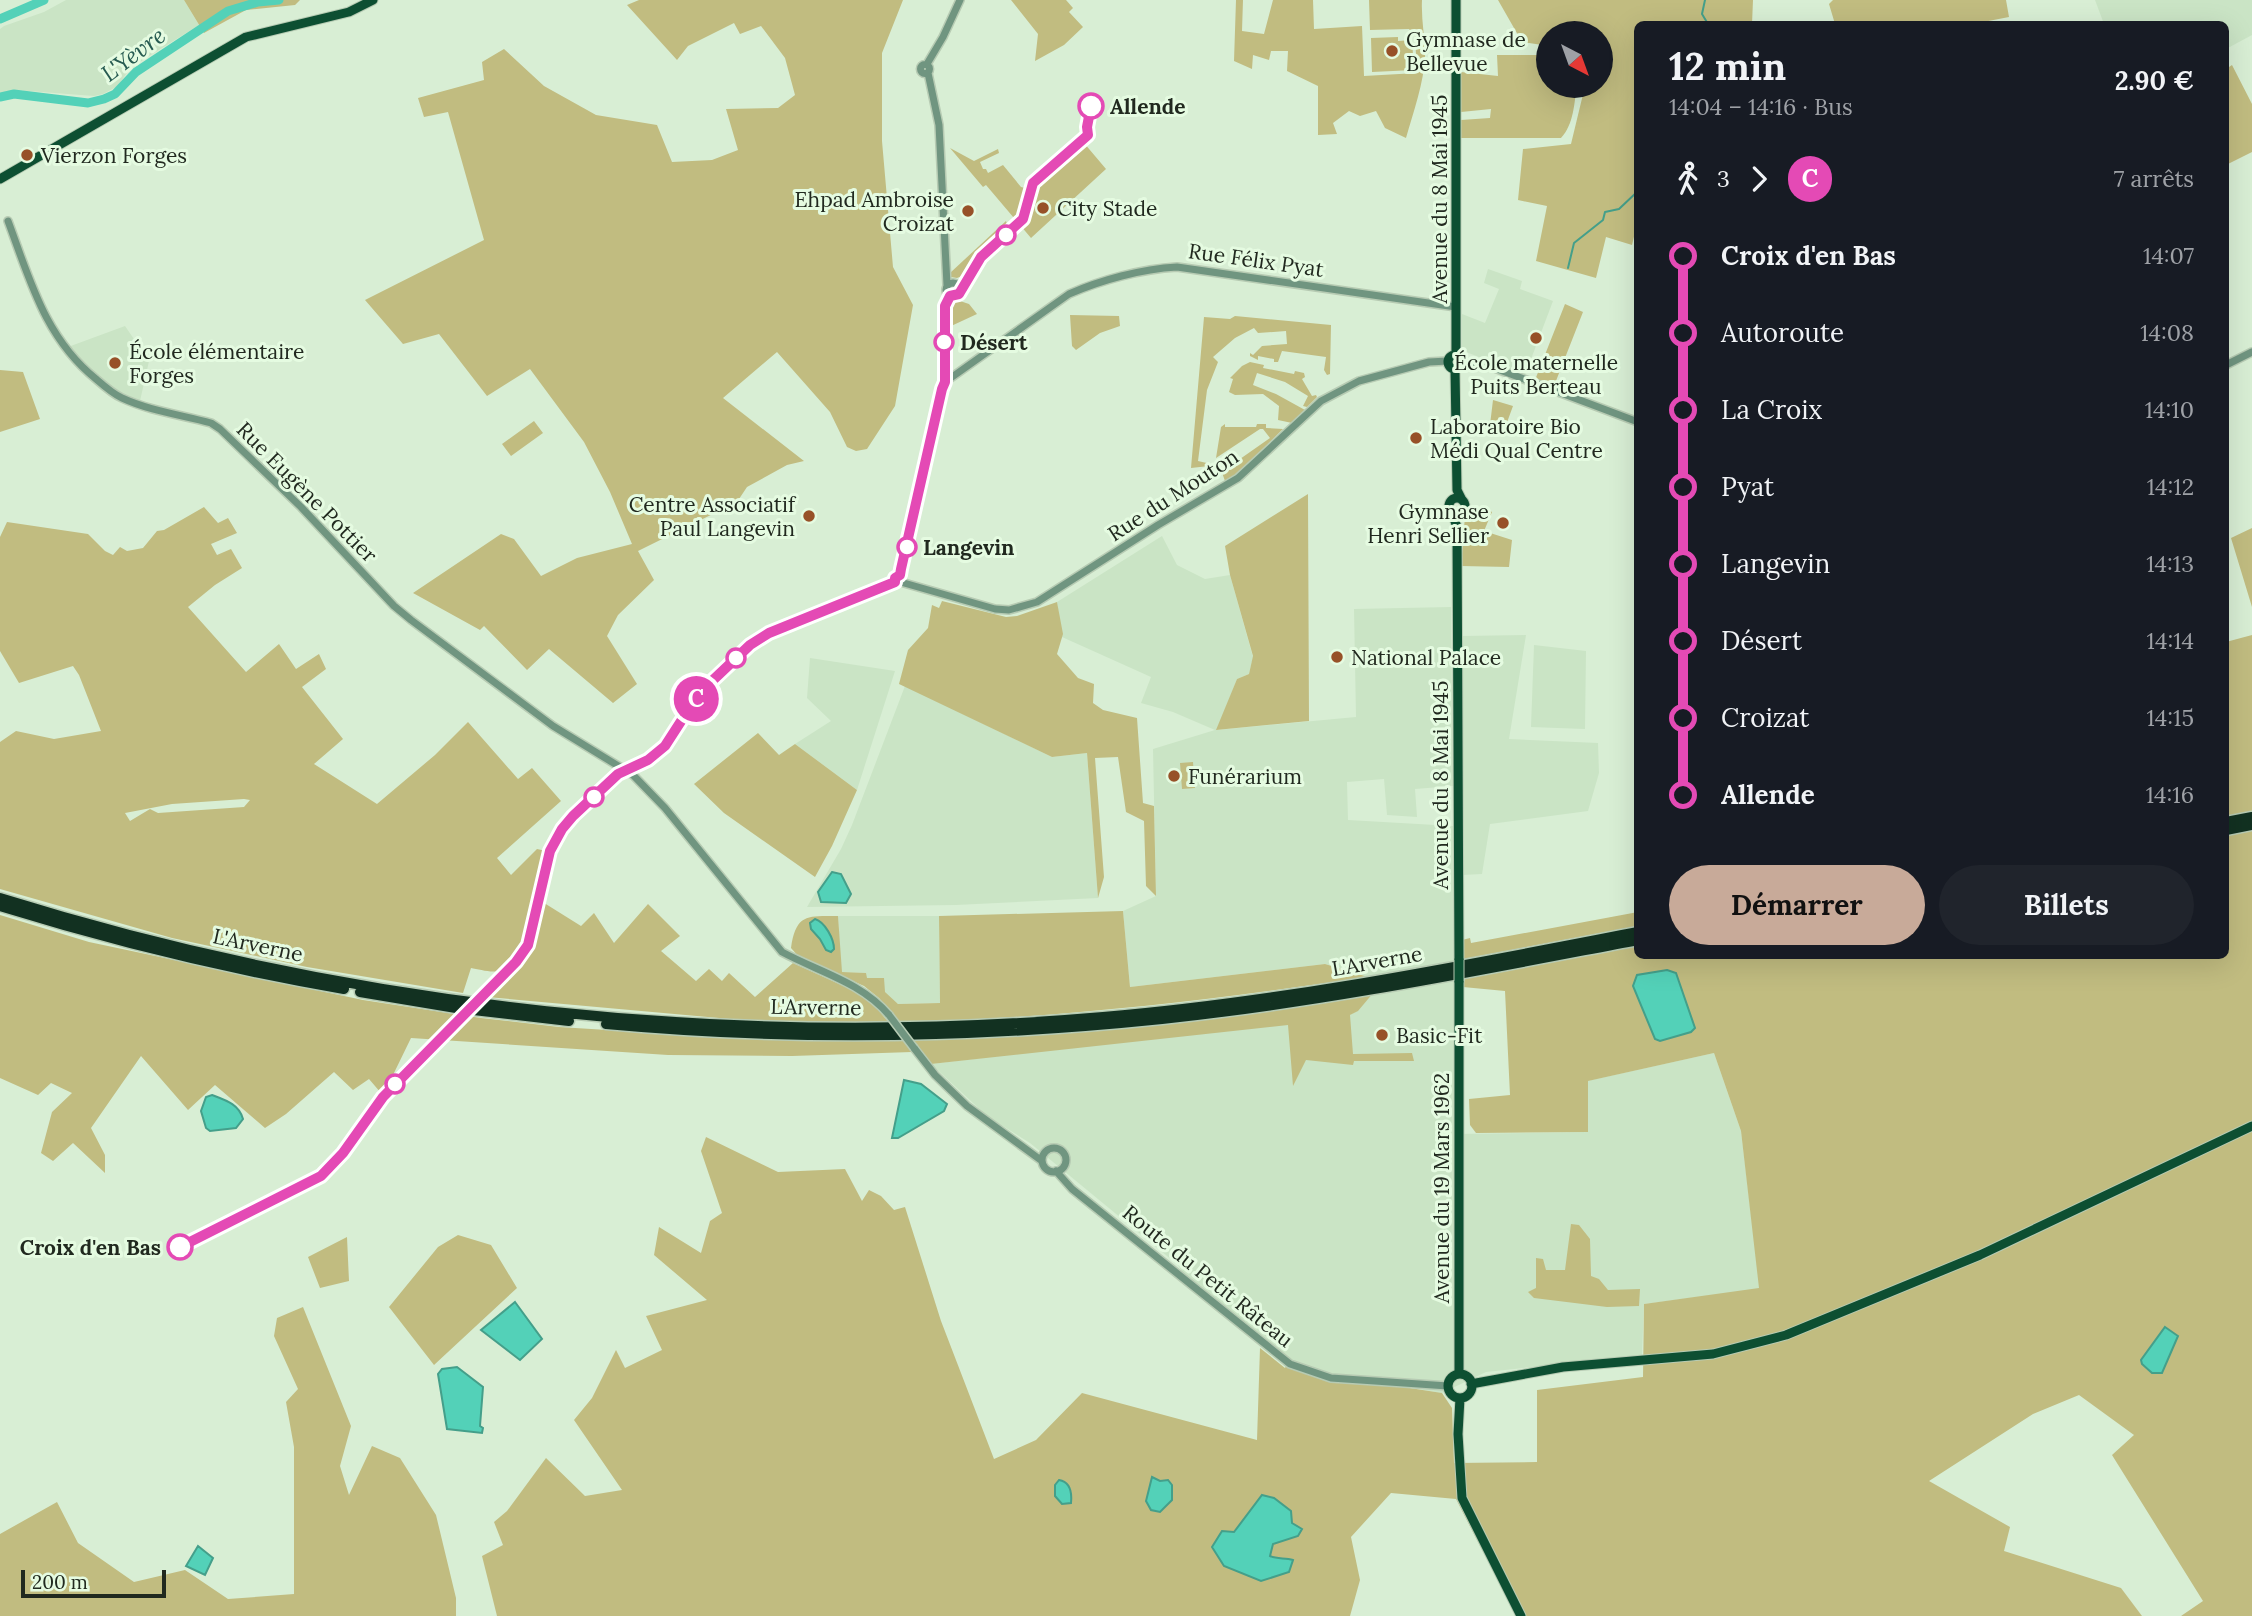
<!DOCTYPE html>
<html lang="fr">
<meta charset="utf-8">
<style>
:root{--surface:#171b24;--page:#20242c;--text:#f1f3f6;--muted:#9ea1a6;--accent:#c8aa99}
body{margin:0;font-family:Lora,serif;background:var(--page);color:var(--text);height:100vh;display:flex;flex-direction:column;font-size:26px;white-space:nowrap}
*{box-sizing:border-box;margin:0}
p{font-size:23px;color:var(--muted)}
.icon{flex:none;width:38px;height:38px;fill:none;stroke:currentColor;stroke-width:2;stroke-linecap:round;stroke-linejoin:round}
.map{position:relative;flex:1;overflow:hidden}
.sheet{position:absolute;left:1634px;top:21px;width:595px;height:938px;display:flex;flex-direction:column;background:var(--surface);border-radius:10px;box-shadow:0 7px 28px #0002}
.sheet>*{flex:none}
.badge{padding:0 14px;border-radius:23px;font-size:24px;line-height:46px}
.needle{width:46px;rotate:139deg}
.buttons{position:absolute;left:1536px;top:21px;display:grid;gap:14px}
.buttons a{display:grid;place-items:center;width:77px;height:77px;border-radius:50%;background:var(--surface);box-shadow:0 7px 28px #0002;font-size:35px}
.scale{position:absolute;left:21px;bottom:18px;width:145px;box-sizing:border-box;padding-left:7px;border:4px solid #21291f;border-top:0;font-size:19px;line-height:24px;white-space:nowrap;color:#21291f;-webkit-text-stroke:5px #e5fbe1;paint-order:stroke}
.map>.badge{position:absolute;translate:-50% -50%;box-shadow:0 0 0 4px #fff}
.legs{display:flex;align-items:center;gap:10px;height:77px;padding:0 35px;font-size:23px}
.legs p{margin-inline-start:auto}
.summary{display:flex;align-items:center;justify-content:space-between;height:119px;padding:0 35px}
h1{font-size:38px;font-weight:700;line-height:52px}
.action{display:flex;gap:14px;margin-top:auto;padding:14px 35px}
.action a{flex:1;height:80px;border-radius:42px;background:var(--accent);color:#111;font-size:28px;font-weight:700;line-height:80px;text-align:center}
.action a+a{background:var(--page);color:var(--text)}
ul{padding:0 35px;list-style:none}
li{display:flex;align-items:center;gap:24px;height:77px;font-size:26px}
li i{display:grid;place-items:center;width:10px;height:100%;margin:0 9px;background:currentColor}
li i::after{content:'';width:18px;height:18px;margin:-9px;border:5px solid;border-radius:50%;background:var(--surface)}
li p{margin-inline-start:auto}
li:first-child i{background:linear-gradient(#0000 50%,currentColor 0)}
li:last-child i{background:linear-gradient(currentColor 50%,#0000 0)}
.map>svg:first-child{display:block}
</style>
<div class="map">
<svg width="2252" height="1616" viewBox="0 0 2252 1616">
<rect width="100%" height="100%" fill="#d8eed4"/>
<!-- built -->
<path fill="#cae4c5" d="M66 0H184L199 25 130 68 118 86 103 94 94 96 15 90 0 93V29L4 26 44 12Z
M2095 0H2252V35L2226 49V24H2104Z
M1488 269 1522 281 1520 289 1553 301 1525 375 1466 352 1462 347V314L1485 323 1499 289 1484 283Z
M125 326 149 361 140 401 120 393 84 364 68 347Z
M1162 536 1177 565 1205 579 1230 575 1253 657 1249 674 1237 679 1217 730 1356 717 1354 609 1451 607 1453 786 1415 789 1417 817 1387 815 1384 779 1347 782 1348 820 1453 826 1456 961 1368 977 1325 964 1130 987 1123 911 1156 896 1153 749 1215 730 1173 712 1141 703 1151 677 1062 637 1057 602Z
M1526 635 1509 739 1598 743 1599 773 1588 811 1490 824 1482 874 1462 875 1460 766 1462 636Z
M1534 645 1586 651 1585 729 1531 727Z
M810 658 895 671 857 790 795 744 831 721 807 698Z
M905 686 1052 757 1087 753 1098 898 956 905 807 907 841 849 852 825Z
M838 916H939L940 1003 898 1004 866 978V973L841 972Z
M1455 979V1134L1587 1132V1081L1714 1053 1741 1131 1760 1289 1644 1304 1642 1355 1486 1372 1442 1393 1332 1375 1288 1363 1187 1280 1178 1265 1030 1143 987 1116 931 1064 1350 1015 1358 1010 1374 992Z"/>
<!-- green -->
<path fill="#c1bc80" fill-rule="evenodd" d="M184 0H300L295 5 246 10 204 33Z
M639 0H903L882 53V141L893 267 913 305 895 406 867 449 856 451 847 447 830 412 777 352 723 398 804 461 787 465 747 487 737 502 638 551 654 580 618 615 607 636 637 684 613 703 549 649 527 670 484 626 480 630 413 593 501 534 514 539 541 576 577 558 632 544 610 492 584 442 530 369 487 396 439 334 403 344 365 300 484 240 448 112 424 117 418 98 484 80 482 62 504 49 544 86 596 115 657 125 672 162 712 160 738 150 726 109 778 108 795 95 785 58 761 26 740 34 734 23 688 46 677 60 627 5Z
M1011 0H1066L1073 8 1069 12 1083 27 1064 45 1035 61 1038 34Z
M1236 0H1243L1242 31 1264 34 1273 0H1313L1314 29 1362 26 1364 76 1417 73 1415 36 1409 29 1370 30 1369 0H1422C1421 19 1425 37 1425 56 1424 83 1413 113 1406 138L1385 128 1376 111 1360 116 1349 111 1333 123 1337 134 1318 135V86L1287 71 1288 51H1271L1269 60 1253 55 1252 69 1234 61Z
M1498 0H1753L1752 24H1638V220L1632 245 1606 237 1596 278 1536 261 1547 206 1518 200 1523 149 1571 144 1585 86H1601V33H1549V46L1522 42Z
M1833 0H2006L2009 17 1973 24H1835L1829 4Z
M1398 37V41L1412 40 1414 70 1372 72 1371 38Z
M1497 55H1549V86H1577C1574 103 1574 124 1561 138H1461V120L1490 118 1491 109 1461 112V72L1498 76Z
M2232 65 2252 104V152L2226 165V69Z
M1084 143 1106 169 1031 238 986 185 983 187 950 148 974 161 998 149 999 153 980 162 983 169H986L988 173 1003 165 1021 187 1033 190Z
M1006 221 1008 227 980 253 962 276 957 278 951 277 950 273Z
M954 299 969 304 977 314 949 327V306Z
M1565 304 1583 312 1554 386 1535 380Z
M1070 315 1119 316 1120 326 1100 333 1076 350 1072 346Z
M1235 316 1331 325 1330 374 1327 375 1324 370 1326 357 1282 351 1278 362H1274V359L1258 356V360L1250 356V353L1253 355 1262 346 1287 344 1286 331 1258 333 1254 328 1235 338 1213 357 1218 362 1207 390 1198 461 1211 464 1209 466 1191 468 1204 317 1230 319Z
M1250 362 1264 365 1263 368 1294 374 1295 371 1304 373 1305 377 1302 379 1312 396 1316 395 1317 397 1307 407 1303 406 1308 396 1285 382 1257 373 1253 385 1276 394 1305 410 1292 423 1278 420 1279 406 1263 394 1235 395 1229 392 1233 379 1230 378 1242 366Z
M0 370 23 372 40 419 0 432Z
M1493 400 1513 406 1502 436 1489 433Z
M534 421 543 433 511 456 502 444Z
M1225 424V427H1256L1257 424H1266V428L1283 429 1237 474 1225 481 1220 467 1224 466 1221 458 1230 466 1270 438 1263 429H1260L1216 458 1221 427Z
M1308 494 1309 721 1216 730 1237 679 1249 674 1253 656 1230 575 1225 546Z
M1480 506 1492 512 1484 531 1512 540 1509 567 1461 566 1465 516Z
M204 507 218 523 228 518 237 533 211 544 217 555 231 549 242 568 215 585 188 607 246 672 279 644 296 669 319 654 326 669 302 687 343 739 314 764 377 804 435 755 468 722 518 779 532 768 561 801 497 858 511 875 537 849 546 851C539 879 530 963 498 971 491 973 478 969 471 968L463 993 307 967 172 938 0 889V742L16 731 54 739 101 731 79 675 73 666 19 683 0 651V537L7 522 88 534 105 551 113 555 120 547 127 551 143 548 157 531 164 530ZM244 799 250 800 244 807 158 813 150 809 130 821 125 813 172 804Z
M2252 528V607L2231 538Z
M942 601 1006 617 1017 616 1057 602 1063 634 1057 654 1078 678 1094 684 1093 703 1103 710 1137 718 1143 803 1154 806 1156 896 1146 886 1144 821 1126 812 1118 757 1095 758 1104 877 1098 898 1087 753 1052 757 899 684 908 650 928 628 932 605 939 608Z
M2252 635V1616H2181L2203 1601 2112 1455 2134 1435 2079 1395 2033 1414 1929 1481 2010 1527 2004 1551 2121 1588 2142 1616H1516L1456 1499 1391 1493 1351 1537 1360 1580 1350 1616H497L482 1556 503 1545 494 1522 507 1511 546 1458 585 1496 622 1490 574 1420 592 1398 616 1350 625 1368 662 1350 646 1316 707 1300 654 1255 659 1227 701 1253 710 1221 722 1213 701 1151 706 1137 778 1172 845 1169 862 1201 869 1190 881 1196 894 1210 905 1207 941 1321 994 1459 1036 1440 1082 1393 1257 1440 1260 1348 1285 1368 1288 1363 1332 1376 1442 1393 1452 1408 1454 1463 1537 1462V1390L1643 1377 1644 1304 1759 1288 1741 1131 1714 1053 1588 1081V1132L1476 1133 1470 1125 1469 1099 1510 1095 1505 991 1463 987 1465 978 1638 927V956H2226V642Z
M758 733 779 755 795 744 857 790 832 846 815 877 724 813 694 784Z
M1193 762 1195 788 1182 789 1180 763Z
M541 901 581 926 594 913 614 943 648 904 680 936 661 951 696 981 709 969 722 981 729 973 755 997 793 963 868 997 889 1023 741 1020 487 997 527 955Z
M1123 911 1130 987 1325 964 1368 977C1212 1000 1056 1019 899 1022L879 998 864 986 799 957 791 948C796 913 808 916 838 916L842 972 866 973 867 978H884L885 992 898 1004 940 1003 939 916Z
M1638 912V926L1464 959 1462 940 1470 938 1471 943Z
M0 915 89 942 363 1000 481 1018 559 1027 736 1038H901L912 1052 792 1056 668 1055 411 1038 393 1075 381 1093 369 1079 353 1090 334 1072 286 1114 265 1128 215 1085 188 1110 141 1056 91 1128 105 1155V1173L73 1143 53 1161 41 1153 52 1112 72 1093 51 1083 38 1095 0 1078Z
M1374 992 1358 1011 1350 1015 1353 1054 1412 1053 1414 1061H1354L1353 1065 1306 1060 1293 1086 1288 1025 931 1064 912 1040C1068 1036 1221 1022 1374 992Z
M1571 1224 1579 1225 1590 1239 1591 1276 1599 1279 1608 1290 1640 1289 1639 1306 1607 1307 1534 1298 1528 1292 1536 1288V1258L1543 1259 1546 1270H1565Z
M458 1235 491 1245 517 1288 434 1365 389 1307 438 1247Z
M347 1237 349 1281 320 1288 308 1257Z
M303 1307 351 1426 340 1466 349 1495 372 1446 400 1458 436 1515 456 1598V1616H0V1534L57 1502 78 1543 134 1582 185 1570 228 1599 294 1594V1447L286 1402 298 1389 274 1336 277 1318Z"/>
<!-- water -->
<path fill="#53d1b8" stroke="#449f8a" stroke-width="2" d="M832 872 841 874 851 894 846 903 821 902 818 892Z
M815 919C825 922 834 939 834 949L831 952 826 950 820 939 811 929 810 923Z
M1667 970 1676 973 1695 1028 1691 1032 1660 1041 1655 1039 1633 986 1637 975Z
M904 1080 921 1084 947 1104 944 1111 898 1138H892Z
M212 1095C225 1100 239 1104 243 1119L236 1128 210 1131 206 1128 201 1111 206 1097Z
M515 1302 542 1339 520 1360 481 1330Z
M2165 1327 2178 1336 2162 1373H2152L2142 1364 2141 1360Z
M457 1367 483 1387 480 1426 483 1428 482 1433 447 1429 438 1374 442 1369Z
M1152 1477 1160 1481 1168 1480 1172 1485V1500L1160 1512 1151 1510 1146 1501Z
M1059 1480C1071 1482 1072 1493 1071 1503L1062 1504 1055 1496V1485Z
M1262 1495 1274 1498 1291 1511 1292 1523 1302 1529 1298 1536 1273 1544 1270 1556C1278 1560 1285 1557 1293 1560L1289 1572 1261 1581 1224 1566 1212 1547 1222 1531 1234 1532Z
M198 1546 213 1558 205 1575 186 1566Z"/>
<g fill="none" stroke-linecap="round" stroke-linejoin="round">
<!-- stream -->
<path stroke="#449f8a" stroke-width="2" d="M1705 0 1702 14 1708 24
M1568 268 1574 243 1603 220 1605 212 1619 209 1638 191"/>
<!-- river -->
<path stroke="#53d1b8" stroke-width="9" d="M0 19 44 0
M0 97 14 94 88 103 104 99 115 94 136 72 228 11 258 2 279 0"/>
<defs>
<path id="tertiary" d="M927 64 943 37 960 0
M920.5 69a4.5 4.5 0 1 1 9 0a4.5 4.5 0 1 1-9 0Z
M928 73 939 125 947 285
M8 221C30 280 45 338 96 379 104 386 113 394 122 398 150 411 182 415 211 423L220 429 301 507 394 606 411 620 553 726 633 775 665 808 782 952C819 972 861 982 889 1015
M946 290a7 7 0 1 1 14 0a7 7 0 1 1-14 0Z
M1462 362 1476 363 1492 367 1638 422
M2226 365 2252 352
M945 382 947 293
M900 575 941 389 945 382 1069 294C1101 280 1141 269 1177 267L1456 307
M904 583 995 609 1009 610 1037 602 1158 525 1238 478 1321 401 1359 381 1429 362 1448 361
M626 769 648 760 665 746 696 698 712 681 759 638 895 582
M914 1048 935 1075 967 1106 1042 1161
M1042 1160a12 12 0 1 1 24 0a12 12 0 1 1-24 0Z
M1056 1171 1072 1189 1290 1364 1331 1378 1448 1386"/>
<path id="primary" d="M0 179 246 37 349 12 373 0
M1448 362a7 7 0 1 1 14 0a7 7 0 1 1-14 0Z
M1456 355V0
M1455 369 1457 490 1462 500
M1449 506a8 8 0 1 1 16 0a8 8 0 1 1-16 0Z
M1452 513 1457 527 1459 960
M1459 1374V981
M1448 1386a12 12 0 1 1 24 0a12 12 0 1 1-24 0Z
M1471 1384 1563 1367 1713 1354 1786 1335 1980 1255 2252 1126
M1460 1398 1458 1434 1462 1498 1521 1616"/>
<path id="motorway" d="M2226 822 2252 817
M2226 830 2252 825
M0 898C356 1009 733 1049 1103 1017 1283 1002 1461 966 1638 932
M0 906C113 941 228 969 344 989
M360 992 456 1008 569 1021
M606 1024C791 1041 978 1038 1162 1019 1322 1002 1480 970 1638 940"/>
</defs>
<!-- tertiary casing -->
<use href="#tertiary" stroke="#b7cbb3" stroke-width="10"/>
<!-- primary casing -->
<use href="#primary" stroke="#b7cbb3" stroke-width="11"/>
<!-- motorway casing -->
<use href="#motorway" stroke="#b7cbb3" stroke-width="13"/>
<!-- tertiary -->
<use href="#tertiary" stroke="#709580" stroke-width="7"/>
<!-- primary -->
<use href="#primary" stroke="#0d4f32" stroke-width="9"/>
<!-- motorway -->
<use href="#motorway" stroke="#123121" stroke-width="10"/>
<defs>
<path id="tertiary-bridge" d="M889 1015 914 1048"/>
<path id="primary-bridge" d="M1459 960V981"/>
</defs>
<!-- tertiary-bridge casing -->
<use href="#tertiary-bridge" stroke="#b7cbb3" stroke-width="10" stroke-linecap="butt"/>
<!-- primary-bridge casing -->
<use href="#primary-bridge" stroke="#b7cbb3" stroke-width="11" stroke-linecap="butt"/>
<!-- tertiary-bridge -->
<use href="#tertiary-bridge" stroke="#709580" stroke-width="7"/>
<!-- primary-bridge -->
<use href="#primary-bridge" stroke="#0d4f32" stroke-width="9"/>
</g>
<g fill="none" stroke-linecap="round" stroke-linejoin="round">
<defs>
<path id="line-1" d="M180 1247 321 1176 343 1153 383 1097 516 962 528 945 550 851 562 829 573 816 618 774 648 760 665 746 696 698 712 681 750 645 769 633 895 582V578L900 575 901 569 942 389 945 382V306L950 296 959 294 981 257 1023 219 1033 183 1088 135 1087 127 1091 106"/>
</defs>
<!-- line-1 casing -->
<use href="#line-1" stroke="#fff" stroke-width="16"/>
<!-- line-1 -->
<use href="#line-1" stroke="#e44ab5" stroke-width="10"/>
</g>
<!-- markers -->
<g fill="#975128" stroke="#e5fbe1" stroke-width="2.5">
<circle cx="1392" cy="51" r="7"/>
<circle cx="27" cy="155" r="7"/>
<circle cx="1043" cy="208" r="7"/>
<circle cx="968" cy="211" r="7"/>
<circle cx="1536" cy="338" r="7"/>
<circle cx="115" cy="363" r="7"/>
<circle cx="1416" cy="438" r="7"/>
<circle cx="809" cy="516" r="7"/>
<circle cx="1503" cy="523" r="7"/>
<circle cx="1337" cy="657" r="7"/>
<circle cx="1174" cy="776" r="7"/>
<circle cx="1382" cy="1035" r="7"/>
</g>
<g fill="#fff" stroke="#e44ab5" stroke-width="3.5">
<circle cx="1091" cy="106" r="12"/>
<circle cx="1006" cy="235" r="9"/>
<circle cx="944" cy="342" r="9"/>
<circle cx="907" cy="547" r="9"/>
<circle cx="736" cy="658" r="9"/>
<circle cx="594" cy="797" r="9"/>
<circle cx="395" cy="1084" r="9"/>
<circle cx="180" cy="1247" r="12"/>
</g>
<g text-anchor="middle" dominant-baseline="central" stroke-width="6" stroke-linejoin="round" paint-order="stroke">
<!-- poi labels -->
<g font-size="21" fill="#21291f" stroke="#e5fbe1" text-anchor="start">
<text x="1406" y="39">Gymnase de<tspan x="1406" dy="24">Bellevue</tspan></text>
<text x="41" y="155">Vierzon Forges</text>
<text x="954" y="199" text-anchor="end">Ehpad Ambroise<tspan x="954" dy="24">Croizat</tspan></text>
<text x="1057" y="208">City Stade</text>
<text x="129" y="351">École élémentaire<tspan x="129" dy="24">Forges</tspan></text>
<text x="1536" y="362" text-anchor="middle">École maternelle<tspan x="1536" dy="24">Puits Berteau</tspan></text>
<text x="1430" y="426">Laboratoire Bio<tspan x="1430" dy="24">Médi Qual Centre</tspan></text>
<text x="795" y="504" text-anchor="end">Centre Associatif<tspan x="795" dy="24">Paul Langevin</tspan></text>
<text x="1489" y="511" text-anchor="end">Gymnase<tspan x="1489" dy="24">Henri Sellier</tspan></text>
<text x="1351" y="657">National Palace</text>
<text x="1188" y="776">Funérarium</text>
<text x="1396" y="1035">Basic-Fit</text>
</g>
<!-- stop labels -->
<g font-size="21" font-weight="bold" fill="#21291f" stroke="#e5fbe1" text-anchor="start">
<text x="1110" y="106">Allende</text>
<text x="960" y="342">Désert</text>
<text x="923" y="547">Langevin</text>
<text x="161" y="1247" text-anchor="end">Croix d'en Bas</text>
</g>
<!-- street labels -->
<g font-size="21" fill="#21291f" stroke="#e5fbe1">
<text transform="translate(1439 199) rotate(-90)">Avenue du 8 Mai 1945</text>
<text transform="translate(1256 260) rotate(8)">Rue Félix Pyat</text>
<text transform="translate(307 492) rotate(45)">Rue Eugène Pottier</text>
<text transform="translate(1173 495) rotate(-33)">Rue du Mouton</text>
<text transform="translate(1440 785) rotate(-90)">Avenue du 8 Mai 1945</text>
<text transform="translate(258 945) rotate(12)">L'Arverne</text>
<text transform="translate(1377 961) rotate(-10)">L'Arverne</text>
<text transform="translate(816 1007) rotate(1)">L'Arverne</text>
<text transform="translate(1441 1188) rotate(-90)">Avenue du 19 Mars 1962</text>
<text transform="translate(1208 1276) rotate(39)">Route du Petit Râteau</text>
</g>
<!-- water labels -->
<g font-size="23" font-style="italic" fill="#275b51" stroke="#e5fbe1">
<text transform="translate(133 54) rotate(-37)">L'Yèvre</text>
</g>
</g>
</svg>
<div class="buttons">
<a><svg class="needle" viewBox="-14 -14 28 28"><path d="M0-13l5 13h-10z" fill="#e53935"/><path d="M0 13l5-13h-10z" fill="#9ea1a6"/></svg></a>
</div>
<div class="scale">200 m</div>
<b class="badge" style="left:696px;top:699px;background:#e44ab5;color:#fff">C</b>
<section class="sheet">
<div class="summary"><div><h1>12 min</h1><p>14:04 – 14:16 · Bus</p></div><b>2.90 €</b></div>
<div class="legs"><svg class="icon" aria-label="walk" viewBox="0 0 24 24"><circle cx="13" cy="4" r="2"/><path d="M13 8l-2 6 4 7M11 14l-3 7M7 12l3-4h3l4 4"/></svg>3<svg class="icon" aria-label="forward" viewBox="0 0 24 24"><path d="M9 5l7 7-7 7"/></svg><b class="badge" style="background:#e44ab5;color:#fff">C</b><p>7 arrêts</p></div>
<ul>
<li><i style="color:#e44ab5"></i><b>Croix d'en Bas</b><p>14:07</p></li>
<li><i style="color:#e44ab5"></i><span>Autoroute</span><p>14:08</p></li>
<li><i style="color:#e44ab5"></i><span>La Croix</span><p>14:10</p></li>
<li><i style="color:#e44ab5"></i><span>Pyat</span><p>14:12</p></li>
<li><i style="color:#e44ab5"></i><span>Langevin</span><p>14:13</p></li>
<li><i style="color:#e44ab5"></i><span>Désert</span><p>14:14</p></li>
<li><i style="color:#e44ab5"></i><span>Croizat</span><p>14:15</p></li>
<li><i style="color:#e44ab5"></i><b>Allende</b><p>14:16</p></li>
</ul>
<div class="action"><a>Démarrer</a><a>Billets</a></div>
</section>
</div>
